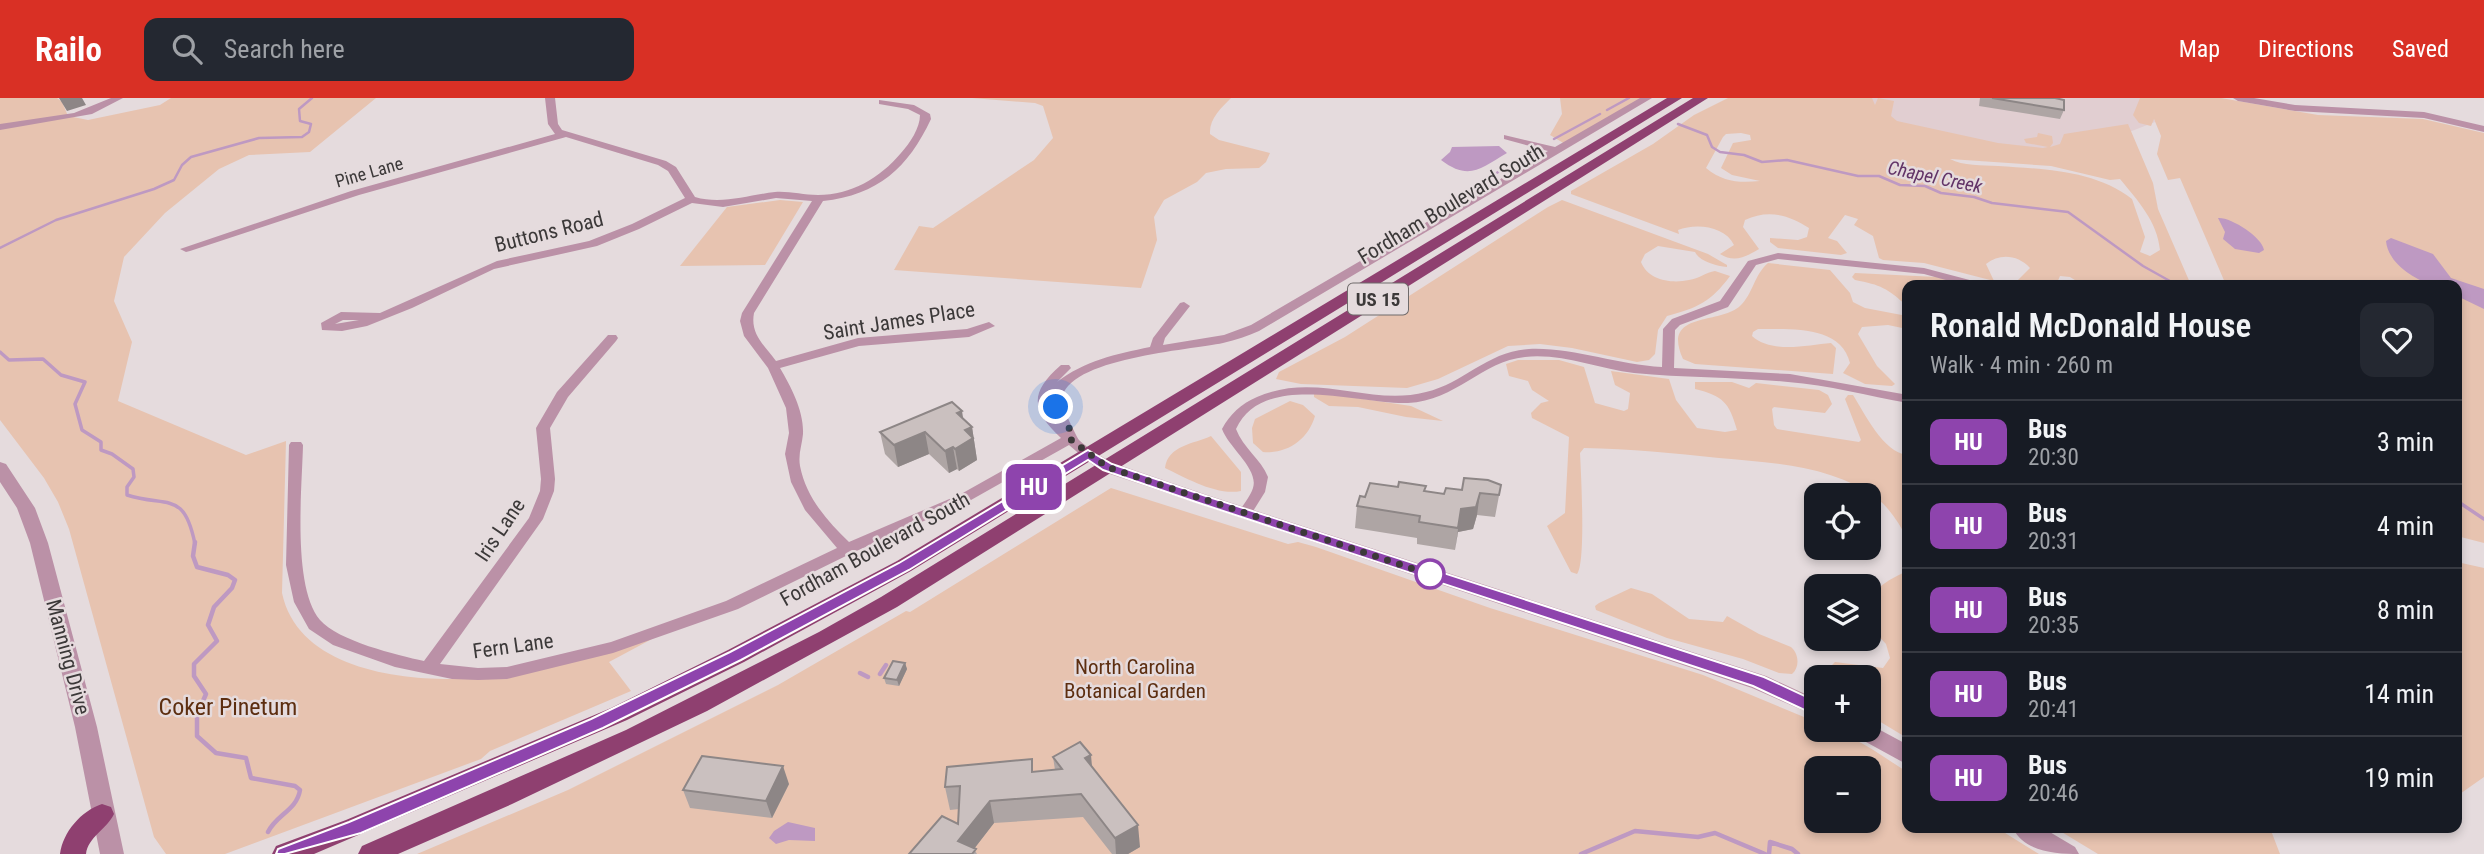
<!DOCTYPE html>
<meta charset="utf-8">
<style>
:root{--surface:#171b24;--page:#242831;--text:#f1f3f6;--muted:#9ea1a6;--line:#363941;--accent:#d93025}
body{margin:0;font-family:"Roboto Condensed",sans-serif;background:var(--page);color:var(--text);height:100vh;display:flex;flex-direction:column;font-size:26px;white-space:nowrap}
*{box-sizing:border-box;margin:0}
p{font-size:23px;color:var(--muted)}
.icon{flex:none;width:38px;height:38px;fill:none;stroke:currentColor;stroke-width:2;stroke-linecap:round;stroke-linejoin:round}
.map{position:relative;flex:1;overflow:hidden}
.drawer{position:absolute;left:1902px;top:182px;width:560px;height:553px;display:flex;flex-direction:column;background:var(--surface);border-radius:14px;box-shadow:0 4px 10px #0003}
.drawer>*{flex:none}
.badge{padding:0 14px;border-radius:10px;font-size:24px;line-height:46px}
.fabs{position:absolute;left:1804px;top:385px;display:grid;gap:14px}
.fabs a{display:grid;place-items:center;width:77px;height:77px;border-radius:14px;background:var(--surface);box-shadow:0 4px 10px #0003;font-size:35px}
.you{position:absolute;width:35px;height:35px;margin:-18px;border:5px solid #fff;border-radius:50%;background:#1a73e8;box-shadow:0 0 0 10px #1a73e833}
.map>.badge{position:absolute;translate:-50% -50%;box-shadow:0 0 0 4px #fff}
.round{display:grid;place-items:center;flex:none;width:74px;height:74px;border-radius:14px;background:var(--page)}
.overview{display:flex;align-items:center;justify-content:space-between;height:119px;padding:0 28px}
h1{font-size:33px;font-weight:600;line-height:52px}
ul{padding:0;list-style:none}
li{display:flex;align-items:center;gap:21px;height:84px;padding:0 28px;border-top:2px solid var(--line)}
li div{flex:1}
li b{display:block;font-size:26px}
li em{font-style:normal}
li .badge{min-width:77px;font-weight:700;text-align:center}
header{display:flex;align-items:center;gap:42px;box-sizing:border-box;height:98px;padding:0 35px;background:var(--accent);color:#fff}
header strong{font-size:33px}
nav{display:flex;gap:38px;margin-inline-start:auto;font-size:24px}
.search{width:490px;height:63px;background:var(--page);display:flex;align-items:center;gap:18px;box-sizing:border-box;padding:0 24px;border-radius:14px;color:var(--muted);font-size:26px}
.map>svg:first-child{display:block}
</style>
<header>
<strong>Railo</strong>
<div class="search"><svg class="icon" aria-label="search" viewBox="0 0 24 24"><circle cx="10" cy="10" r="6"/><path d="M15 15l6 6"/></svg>Search here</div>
<nav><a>Map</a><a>Directions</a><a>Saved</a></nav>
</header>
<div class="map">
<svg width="2484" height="756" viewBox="0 0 2484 756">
<rect width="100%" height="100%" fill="#e5dbdd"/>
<!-- built -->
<path fill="#e1ced1" d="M1858 0H2145L2155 24 2057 62 1854 20Z"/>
<!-- green -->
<path fill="#e7c3b0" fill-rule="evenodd" d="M0 0H57L62 4 68 18 88 22 160 7 171 0H376L310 54 249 57 219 71 165 115 124 159 114 203 132 244 118 303 246 357 286 343 282 495C299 575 412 585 479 580 500 578 521 570 541 565 582 555 624 544 665 534L609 564 631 593 490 653 481 661 225 756H166L154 739 69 431 58 404 44 380 0 322Z
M972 0H1231C1221 10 1209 21 1210 36L1219 42 1270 55 1266 64 1259 70 1226 71 1206 75 1197 84 1164 102 1154 119 1157 142 1141 190 894 172 919 128 933 130 1034 62 1053 40 1043 8 1035 5Z
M1560 0H1646L1565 46 1550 37 1562 16Z
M1728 0H1872L1875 7 1878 0 1894 3 1891 18 1897 23 1998 45 2043 50 2048 49 2026 45 2024 41 2037 39 2038 35 2052 38 2053 45 2050 49 2060 46 2064 36 2128 26 2153 85 2158 111 2191 187H2083L2070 179 2060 178 2056 187H2013L2030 170C2018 157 2000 155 1986 166L1994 183 1924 165 1883 162 1879 160 1873 138 1854 127 1858 121 1845 117 1828 140 1837 143 1847 155 1841 157 1778 150 1770 144V140L1798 142 1807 139 1809 130C1789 117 1768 111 1745 122L1743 129 1759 151C1746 159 1734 165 1720 156L1734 147C1725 128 1696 125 1678 132L1679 136 1571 96V93L1653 46 1694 17ZM1741 35 1750 37 1751 42 1733 45 1721 70 1732 77 1760 83C1739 85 1723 84 1706 70L1723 39 1726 36ZM1950 61 2051 68 2110 82 2120 81C2138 103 2157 123 2160 152L2150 158 2140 154 2145 139 2132 101C2095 72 2043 71 1998 68 1982 67 1963 68 1950 61Z
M2140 0H2221L2318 17 2423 21 2484 35V445L2457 438V187H2226L2180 80 2168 82 2157 56 2161 38 2154 21 2151 28 2139 25 2133 17Z
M780 102 803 104 765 167 680 168 727 109Z
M1562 102 1708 156 1727 167V169C1716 168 1699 163 1695 154L1658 148 1645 156 1641 164C1648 182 1671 186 1689 182 1699 181 1706 174 1715 173L1730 178C1711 204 1697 210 1667 218L1658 232 1655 256 1649 262 1637 264 1572 250 1540 246 1508 248 1438 281 1407 290 1301 286 1276 281 1279 274 1345 239 1548 109Z
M1768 165 1830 172 1850 195 1853 204 1865 210 1907 218V231L1888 227 1862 229 1858 236 1877 268 1895 286 1892 288 1865 286 1843 275 1850 265C1841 227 1790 231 1758 231L1753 234 1752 238C1772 256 1807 247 1831 245L1836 250 1833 276 1695 266 1683 261C1661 213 1719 227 1740 208 1753 196 1754 177 1768 165Z
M1855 175 1937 179 1965 187H1908L1907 208C1887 190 1881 187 1855 182L1852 179Z
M1518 262H1559L1584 269 1595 305 1624 313 1628 311 1630 295 1615 287 1611 273 1669 281 1676 302 1697 330 1725 334 1737 332C1729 304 1723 298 1695 291V284H1732L1749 290 1756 285 1819 292 1828 297 1832 306 1825 315 1774 309 1772 311 1774 327 1777 331 1859 344 1861 342 1845 301 1848 297H1853C1865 316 1883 354 1907 357V440C1900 427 1891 412 1879 402 1833 367 1774 365 1719 360 1674 355 1630 351 1584 350L1580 355C1581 374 1586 466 1577 476L1571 474 1547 428 1565 415 1569 339 1532 320 1531 315 1541 305 1549 303 1532 292 1528 283 1509 278 1506 266Z
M1323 295 1411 308 1443 323 1406 319 1358 309 1329 308 1314 299V296Z
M1290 303 1303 307 1315 318C1308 342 1287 356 1263 354L1253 345 1252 330 1255 321Z
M1211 338 1241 374V393C1217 398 1186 380 1165 370 1168 347 1194 346 1211 338Z
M1111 390 1288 446 1298 444 1316 449 1490 510 1703 577 1816 624V632C1850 632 1880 657 1907 674L1908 730H1997L2039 756H417L568 692 778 587 906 513 910 514ZM1816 670H1869V723H1816Z
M1907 452 1908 640H1907L1869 617V579H1832V567L1835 564 1883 570 1890 560 1886 546 1869 528C1869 496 1874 489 1903 475Z
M2457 464 2484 470V679L2457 698Z
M1631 490 1652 496 1689 521 1723 524 1727 518 1759 536 1791 549C1799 556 1800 569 1792 576L1779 575 1743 561 1667 540 1596 512 1595 508 1599 505Z
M2055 730H2270L2280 756H2098Z"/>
<!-- water -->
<path fill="#be99c2" d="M1499 48 1507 55C1480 71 1469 83 1441 62L1450 54 1452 49Z
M2218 120C2231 119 2262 139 2264 152L2259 155 2235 151 2223 141 2225 134Z
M2391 140 2433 156 2451 180 2484 191V211L2457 198V187C2450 187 2441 189 2434 187 2414 182 2388 165 2386 143Z
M788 724 815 730V743L789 742 776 746 769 740 774 733Z"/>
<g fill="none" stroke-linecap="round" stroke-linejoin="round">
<!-- stream-far2 -->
<path stroke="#be99c2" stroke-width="2.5" d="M1607 12 1629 0
M1678 26 1707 37 1712 49 1720 54 1744 57 1762 64 1787 62 1858 78H1879L1900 87 1925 88 1941 95 1974 99 1992 105 2068 114 2143 168 2177 187
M1554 41 1600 16
M1480 84 1535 54
M1438 111 1475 87
M0 150 56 122 154 91 174 82 182 67 191 59 259 40 302 39 309 34 311 26 300 23 299 11 312 0"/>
<!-- stream-far1 -->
<path stroke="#be99c2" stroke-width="3.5" d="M0 254 9 262 43 261 61 277 85 284 75 306 82 332 101 344V352L112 356 133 371 134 379 127 389V397C168 410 184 392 195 446
M2457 403 2484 421"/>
<!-- stream -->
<path stroke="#be99c2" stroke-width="4.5" d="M195 444 193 458 197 469 228 477 235 482 232 490 214 509 208 527 217 543 194 566V578L206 596 197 617V638L216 655 246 660 251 680 295 688 300 692C297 712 276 717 268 734
M860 575 868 579
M880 576 886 567
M1581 756 1635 733 1698 739 1715 735 1765 756
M1769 756 1770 744 1792 751 1798 756"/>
<!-- minor -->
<path fill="#bb91a7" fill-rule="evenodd" d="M111 0H123L92 16 0 32V26L74 15Z
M545 0H555L558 26 562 32 666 63 676 69 695 99C722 107 748 97 775 94 789 93 803 97 818 97 851 97 880 80 901 55 910 45 920 30 920 17L908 11 879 6V2L914 7 930 16 931 21C908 70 878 97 823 103L754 215C750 236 764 247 776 263L858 240 967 231 989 224 995 228 969 239 859 248 780 270C791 289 804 313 803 336 802 347 798 356 800 368 806 399 827 423 849 444L961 396 1061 340C1031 312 1029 295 1061 267H1069L1071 270 1057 284C1084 263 1116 256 1150 249L1153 240 1180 205 1184 204 1190 208 1165 240 1163 247 1224 237 1251 227 1548 53 1504 41V37L1555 49 1640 0H1652L1259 233C1248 238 1236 242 1223 245 1191 252 1065 260 1062 302 1061 307 1076 338 1079 342 1084 347 1090 350 1095 356L1093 359H1083L1069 347 971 402 852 455 738 511 613 555 507 581 478 582 452 581 395 569 333 547 309 531 294 504 286 467 289 347 291 344H301L303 347C302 391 292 488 320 522 338 543 397 557 424 563L529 420 540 393 541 381 536 330 557 294 608 237H616L618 240 616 243 568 299 550 330 555 381 554 393 543 421 440 566 478 570 507 569 611 544 726 503 837 450 805 412 791 384 785 356 789 335 786 310 768 270 744 238 740 223 742 215 812 103 776 100 723 109 692 105 639 131 597 148 494 171 412 210 367 228 342 233 322 232 321 225 341 214 380 215 497 163 589 143 632 126 685 100 668 73 658 67 566 39 359 97 190 153 186 154 180 151 351 93 555 36 548 26ZM343 222H359L335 226Z
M2233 0H2254L2295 7 2424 14 2484 28V34L2424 20 2295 13 2238 3Z
M1778 155 1924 170 1981 185 1983 187H1964L1924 176 1778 161 1756 167 1728 209 1680 227 1675 232 1674 270 1790 276 1908 297V305C1868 298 1828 287 1788 284 1737 279 1685 280 1634 275 1598 271 1562 255 1525 259 1482 263 1456 303 1408 305 1360 307 1263 272 1236 331 1243 350 1261 361 1268 379L1265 394 1250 418H1240L1238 415C1243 407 1250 399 1253 390 1259 371 1229 350 1222 331 1230 316 1241 306 1257 299 1317 273 1370 309 1426 294 1464 285 1488 253 1529 251 1572 249 1617 267 1662 269L1663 231 1672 221 1720 203 1748 163Z"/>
<!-- tertiary -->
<path fill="#bb91a7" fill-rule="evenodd" d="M1088 351 1113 365 1207 397 1766 578 1816 601V618L1752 590 1101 373 1079 356Z
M0 364 6 366 35 410 48 445 97 629 124 756H100L75 629 30 445 17 410 0 384Z
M1869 626 1908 647V667L1855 638 1852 632H1869Z
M2013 730H2043L2075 749 2079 756C2056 756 2024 754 2013 730Z"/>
<!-- trunk -->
<path fill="#8f4070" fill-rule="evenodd" d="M1667 0H1682L911 473 744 564 627 622 314 756H272L276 748 346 722 611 610 728 552 897 463Z
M1693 0H1708L897 509 707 613 512 706 398 756H358L362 748 626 632 819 534 881 499Z
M102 706 111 709 114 716C107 731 88 739 86 756H60C63 734 81 713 102 706Z"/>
</g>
<!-- wall -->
<path fill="#aea5a4" d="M1980 0H2055L2064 12 2060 21 1979 8Z
M972 329 977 362 959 373 957 371 949 375 929 356 898 369 885 356 880 334Z
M1501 387 1495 419 1477 417 1473 431 1458 434 1455 452 1417 446V440L1355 430 1357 408 1365 399 1425 393 1444 396 1462 392Z
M905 565 907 571 899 588 886 586 884 580Z
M1053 659 1092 669 1140 749 1128 756H1112L1083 719 994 725 974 751 977 756H909L958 726 959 711 950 712 945 689 1034 674 1055 672Z
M789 686 772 720 690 710 683 692Z"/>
<!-- shaded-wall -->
<path fill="#8d8686" d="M59 0H82L86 7 67 13Z
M962 313 965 332 972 329 977 362 959 373 955 351 957 315Z
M925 334 929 356 898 369 894 347Z
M953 349 957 371 949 375 945 353Z
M1480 395 1477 417 1473 431 1458 434 1455 452 1461 411Z
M905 565 907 571 899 588 897 582Z
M1091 657 1093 680 1085 660Z
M783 668 789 686 772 720 766 703Z
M990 703 994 725 970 756 958 743Z
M1138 727 1140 749 1128 756H1116L1115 740Z"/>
<!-- building -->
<path fill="#cac0bf" stroke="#8d8686" stroke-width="2" d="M1992 0H2055L2064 2V12Z
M952 304 962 313 957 315 972 329 965 332 973 340 955 351 953 349 945 353 925 334 894 347 880 334Z
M1464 380 1488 382 1501 387 1499 397 1480 395 1476 409 1461 411 1458 430 1419 424 1420 418 1357 408 1360 398 1365 399 1370 385 1398 389 1399 384 1426 388 1424 393 1444 396 1446 390 1462 392Z
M893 563 905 565 897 582 884 580Z
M1080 644 1091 657 1085 660 1138 727 1115 740 1081 696 990 703 958 743 976 751 972 756H909L942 718 958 726 960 688 945 689 947 669 1032 661V674L1062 671 1053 659Z
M702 658 783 668 766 703 683 692Z"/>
<!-- line -->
<path fill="#8e44ad" stroke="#fff" stroke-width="2" d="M1088 352 1112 366 1206 398 1764 579 1822 606 1825 610 1816 617 1811 615 1753 588 1196 404 1103 372 1088 362 909 472 741 562 603 630 361 735 285 756H276L278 751 349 724 591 621 730 554 899 465Z"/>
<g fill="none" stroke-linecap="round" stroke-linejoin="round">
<!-- walk -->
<path stroke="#3c3939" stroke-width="7" stroke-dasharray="0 12.6" d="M1056 309 1069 328 1070 341 1107 369 1441 480 1430 476"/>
</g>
<!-- markers -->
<circle fill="#fff" stroke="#8e44ad" stroke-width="3.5" cx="1430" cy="476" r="14"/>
<g text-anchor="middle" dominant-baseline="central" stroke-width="5" stroke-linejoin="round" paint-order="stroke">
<!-- far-street labels -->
<g font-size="18" fill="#3c3939" stroke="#e5dbdd">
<text transform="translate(369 74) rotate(-16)">Pine Lane</text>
</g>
<!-- far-water labels -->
<g font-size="19" font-style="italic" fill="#623367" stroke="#e5dbdd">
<text transform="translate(1935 79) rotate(12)">Chapel Creek</text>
</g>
<!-- shield labels -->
<rect fill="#e5dbdd" stroke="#6f6a6a" stroke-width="2" x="1348" y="185.5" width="60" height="31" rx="5"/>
<g font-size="19" font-weight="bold" fill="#3c3939">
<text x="1378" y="201">US 15</text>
</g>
<!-- street labels -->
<g font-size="21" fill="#3c3939" stroke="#e5dbdd">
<text transform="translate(1451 106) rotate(-31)">Fordham Boulevard South</text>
<text transform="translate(549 134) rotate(-14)">Buttons Road</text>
<text transform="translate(899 223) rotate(-9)">Saint James Place</text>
<text transform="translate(500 432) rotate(-56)">Iris Lane</text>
<text transform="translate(875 451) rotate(-29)">Fordham Boulevard South</text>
<text transform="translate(513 548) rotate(-8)">Fern Lane</text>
<text transform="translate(68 559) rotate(75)">Manning Drive</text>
</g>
<!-- park labels -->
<g font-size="21" fill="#5d2e10" stroke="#e5dbdd">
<text x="1135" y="569">North Carolina<tspan x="1135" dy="24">Botanical Garden</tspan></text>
</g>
<!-- near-park labels -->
<g font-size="24" fill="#5d2e10" stroke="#e5dbdd">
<text x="228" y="609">Coker Pinetum</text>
</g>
</g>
</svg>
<div class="fabs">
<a><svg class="icon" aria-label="locate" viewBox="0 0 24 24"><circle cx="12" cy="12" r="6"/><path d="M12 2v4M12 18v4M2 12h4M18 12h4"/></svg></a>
<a><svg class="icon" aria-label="layers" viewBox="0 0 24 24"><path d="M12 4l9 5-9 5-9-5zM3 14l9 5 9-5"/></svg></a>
<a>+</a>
<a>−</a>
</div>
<div class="you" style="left:1056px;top:309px"></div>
<b class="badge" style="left:1034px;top:389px;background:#8e44ad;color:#fff">HU</b>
<section class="drawer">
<div class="overview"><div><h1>Ronald McDonald House</h1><p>Walk · 4 min · 260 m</p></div><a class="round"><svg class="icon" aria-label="heart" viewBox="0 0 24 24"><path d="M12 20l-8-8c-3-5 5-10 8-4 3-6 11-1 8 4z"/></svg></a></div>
<ul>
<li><span class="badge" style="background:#8e44ad;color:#fff">HU</span><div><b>Bus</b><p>20:30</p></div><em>3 min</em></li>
<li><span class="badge" style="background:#8e44ad;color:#fff">HU</span><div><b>Bus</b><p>20:31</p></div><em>4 min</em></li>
<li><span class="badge" style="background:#8e44ad;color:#fff">HU</span><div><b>Bus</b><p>20:35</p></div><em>8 min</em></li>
<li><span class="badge" style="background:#8e44ad;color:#fff">HU</span><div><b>Bus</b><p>20:41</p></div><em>14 min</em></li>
<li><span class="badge" style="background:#8e44ad;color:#fff">HU</span><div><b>Bus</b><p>20:46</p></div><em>19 min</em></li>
</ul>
</section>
</div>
